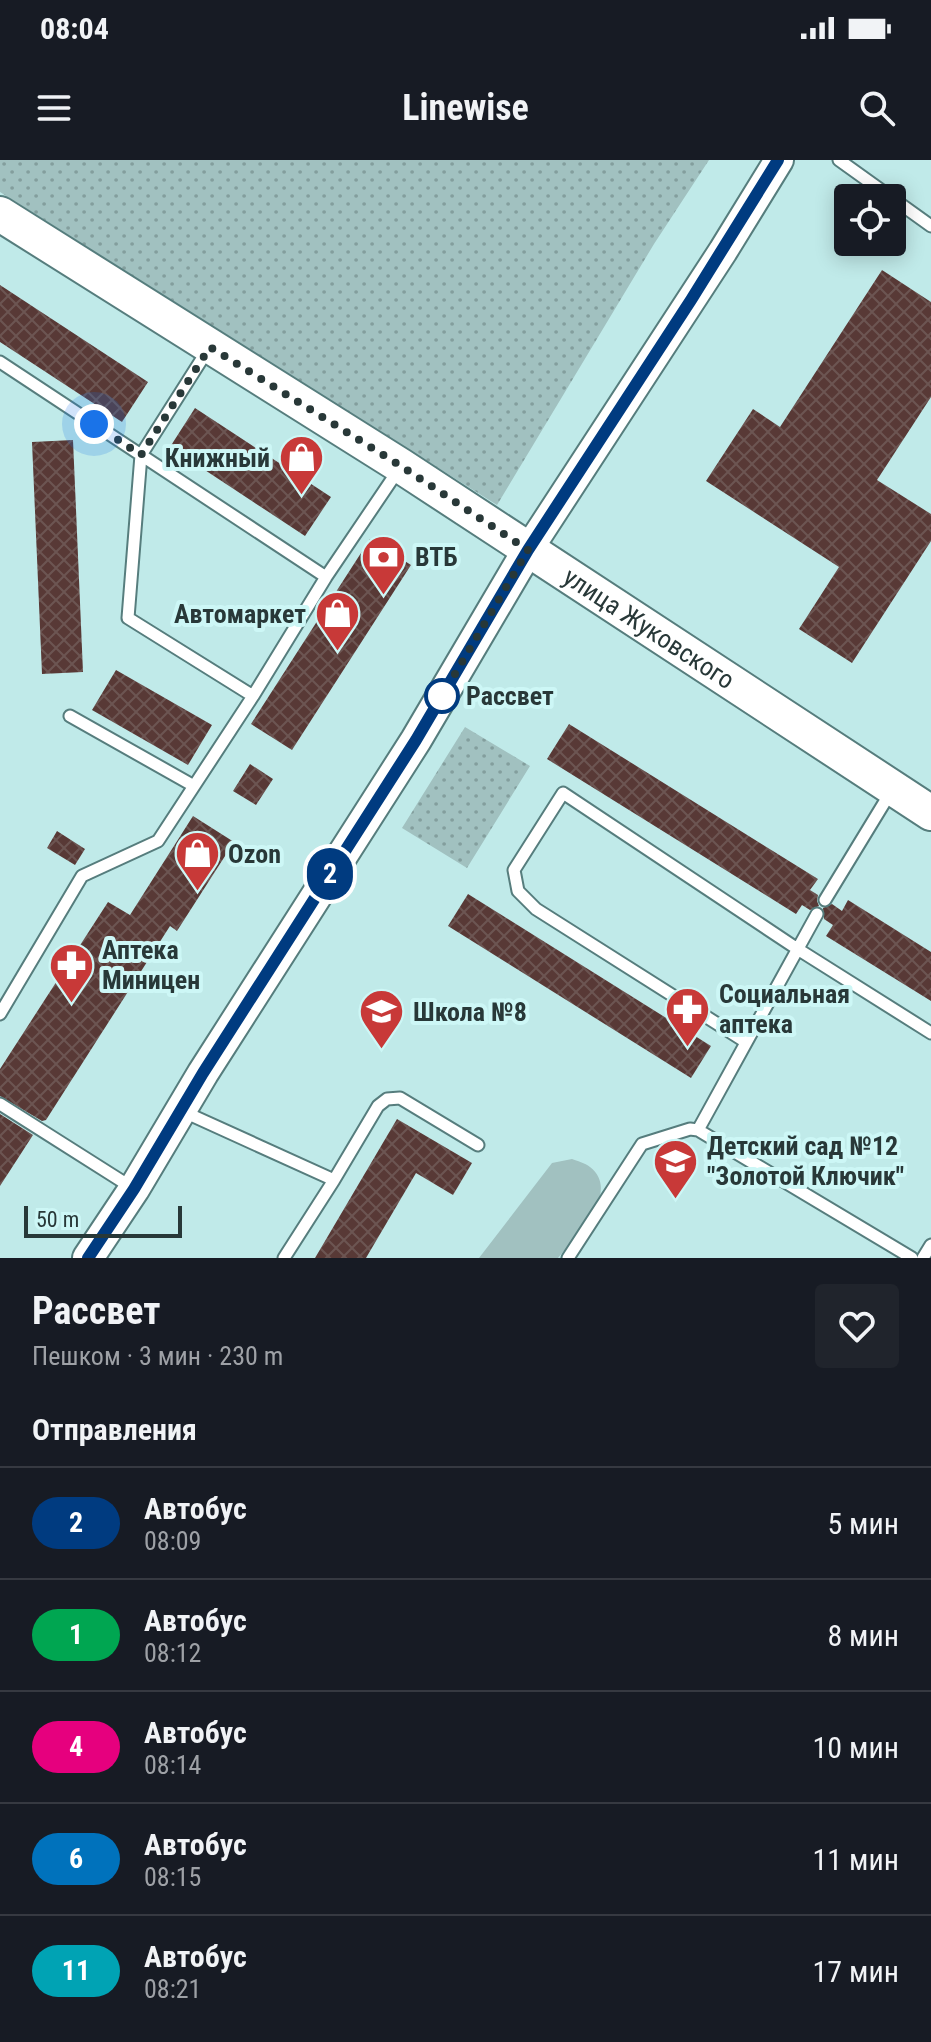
<!DOCTYPE html>
<html lang="ru">
<meta charset="utf-8">
<style>
:root{--surface:#171b24;--page:#20242c;--text:#f1f3f6;--muted:#9ea1a6;--line:#363941}
body{margin:0;font-family:"Roboto Condensed",sans-serif;background:var(--page);color:var(--text);height:100vh;display:flex;flex-direction:column;font-size:30px;white-space:nowrap}
*{box-sizing:border-box;margin:0}
p{font-size:26px;color:var(--muted)}
.icon{flex:none;width:44px;height:44px;fill:none;stroke:currentColor;stroke-width:2;stroke-linecap:round;stroke-linejoin:round}
.map{position:relative;height:1098px;overflow:hidden}
.drawer{display:flex;flex-direction:column;background:var(--surface);flex:1}
.drawer>*{flex:none}
.badge{padding:0 16px;border-radius:26px;font-size:28px;line-height:52px}
.buttons{position:absolute;left:834px;top:24px;display:grid;gap:16px}
.buttons a{display:grid;place-items:center;width:72px;height:72px;border-radius:8px;background:var(--surface);box-shadow:0 4px 20px #0003;font-size:40px}
.scale{position:absolute;left:24px;bottom:20px;width:158px;box-sizing:border-box;padding-left:8px;border:4px solid #283838;border-top:0;font-size:22px;line-height:28px;white-space:nowrap;color:#283838;-webkit-text-stroke:6px #cdf7f6;paint-order:stroke}
.you{position:absolute;width:40px;height:40px;margin:-20px;border:6px solid #fff;border-radius:50%;background:#1a73e8;box-shadow:0 0 0 12px #1a73e833}
.map>.badge{position:absolute;translate:-50% -50%;box-shadow:0 0 0 4px #fff}
h2{padding:0 32px;font-size:30px;line-height:72px}
.round{display:grid;place-items:center;flex:none;width:84px;height:84px;border-radius:8px;background:var(--page)}
.head{display:flex;align-items:center;justify-content:space-between;height:136px;padding:0 32px}
h1{font-size:38px;font-weight:700;line-height:60px}
ul{padding:0;list-style:none}
li{display:flex;align-items:center;gap:24px;height:112px;padding:0 32px;border-top:2px solid var(--line)}
li div{flex:1}
li b{display:block;font-size:30px}
li em{font-style:normal}
li .badge{min-width:88px;font-weight:700;text-align:center}
.status{display:flex;justify-content:space-between;align-items:center;height:56px;padding:0 40px;background:var(--surface);direction:ltr}
.status svg{height:22px;fill:currentColor}
header{display:flex;justify-content:space-between;align-items:center;height:104px;padding:0 32px;background:var(--surface);font-size:36px;font-weight:700}
.map>svg:first-child{display:block}
</style>
<div class="status"><b>08:04</b><svg viewBox="0 0 49 12"><path d="M0 12V9h3v3zM5 12V6h3v6zM10 12V3h3v9zM15 12V0h3v12zM26 1h20v11H26zM47 4h2v5h-2z"/></svg></div>
<header><svg class="icon" aria-label="menu" viewBox="0 0 24 24"><path d="M4 6h16M4 12h16M4 18h16"/></svg>Linewise<svg class="icon" aria-label="search" viewBox="0 0 24 24"><circle cx="10" cy="10" r="6"/><path d="M15 15l6 6"/></svg></header>
<div class="map">
<svg width="931" height="1098" viewBox="0 0 931 1098">
<defs>
<pattern id="grass-dots" width="8" height="8" patternUnits="userSpaceOnUse" patternTransform="scale(2)"><rect width="8" height="8" fill="#a1c1c0"/><path d="M2 2h.1M6 6h.1" fill="none" stroke="#839e9d" stroke-width="1.8" stroke-linecap="round"/></pattern>
<pattern id="building-cross-hatch" width="8" height="8" patternUnits="userSpaceOnUse" patternTransform="scale(2)"><rect width="8" height="8" fill="#583936"/><path d="M0 0l8 8M0 8l8-8" fill="none" stroke="#6c5552"/></pattern>
</defs>
<rect width="100%" height="100%" fill="#c0eae9"/>
<!-- grass -->
<path fill="url(#grass-dots)" d="M0 0H709L654 84 497 345 0 32Z
M465 567 530 606 467 708 402 668Z"/>
<!-- garden -->
<path fill="#a1c1c0" d="M572 999C577 1001 585 1003 590 1007 622 1032 575 1077 558 1098H479L552 1003Z"/>
<!-- building -->
<path fill="url(#building-cross-hatch)" d="M882 110 931 142V237L877 320 931 354V381L852 503 799 469 839 407 706 321 753 249 780 267Z
M0 125 148 222 122 262 0 182Z
M195 248 331 337 305 376 170 287Z
M73 280 83 512 42 514 32 282Z
M370 379 411 405 292 590 251 564Z
M116 510 212 565 188 605 92 550Z
M569 564 818 719 810 730 818 735 817 741 819 746 810 750 802 745 796 754 547 599Z
M250 604 273 619 256 645 233 631Z
M193 656 234 682 177 771 170 766 46 960 42 961 0 936V909L108 742 130 755Z
M57 671 85 689 75 705 47 688Z
M468 734 711 886 691 918 448 766Z
M848 740 931 792V841L826 776 833 765 824 759 823 748 832 744 842 751Z
M0 954 33 975 0 1026Z
M397 959 472 1003 453 1035 416 1013 366 1098H315Z"/>
<g fill="none" stroke-linecap="round" stroke-linejoin="round">
<defs>
<path id="service" d="M839 0 892 38
M892 38 931 66
M207 191 141 295 128 458 253 536
M0 202 326 417
M70 556 194 626
M825 740 892 630
M0 854 82 716 158 681 253 536 326 417 399 309
M746 882 536 749 518 731 514 710 563 633 796 788 931 873
M0 944 131 1027
M182 951 334 1020 284 1098
M698 970 817 754
M334 1020 378 946 387 939 400 938 478 985
M568 1098 642 984 690 969 698 970 912 1098
M923 1098 931 1085"/>
<path id="tertiary" d="M528 390 723 91 779 0"/>
<path id="secondary" d="M88 1098 134 1029 203 913 416 580 528 390"/>
<g id="primary">
<path id="s1" d="M0 54 401 306 931 653"/>
</g>
</defs>
<!-- service casing -->
<use href="#service" stroke="#567d7d" stroke-width="15"/>
<!-- tertiary casing -->
<use href="#tertiary" stroke="#567d7d" stroke-width="32"/>
<!-- secondary casing -->
<use href="#secondary" stroke="#567d7d" stroke-width="34"/>
<!-- primary casing -->
<use href="#primary" stroke="#567d7d" stroke-width="38"/>
<!-- service -->
<use href="#service" stroke="#fff" stroke-width="11"/>
<!-- tertiary -->
<use href="#tertiary" stroke="#fff" stroke-width="28"/>
<!-- secondary -->
<use href="#secondary" stroke="#fff" stroke-width="30"/>
<!-- primary -->
<use href="#primary" stroke="#fff" stroke-width="34"/>
</g>
<g fill="none" stroke-linecap="round" stroke-linejoin="round">
<defs>
<path id="line" d="M88 1098 134 1029 203 913 416 580 528 390 691 140 778 0"/>
</defs>
<!-- line casing -->
<use href="#line" stroke="#fff" stroke-width="18"/>
<!-- line -->
<use href="#line" stroke="#003b80" stroke-width="12"/>
<!-- walk -->
<path stroke="#283838" stroke-width="8" stroke-dasharray="0 14.4" d="M94 264 141 295 210 187 401 306 528 390 442 536"/>
</g>
<!-- icons -->
<defs>
<symbol id="shop-pin" viewBox="-11 -11 22 30"><path d="M0 17L-7.5 6A9.5 9.5 0 1 1 7.5 6Z" fill="#c83938" stroke="#cdf7f6"/><path d="M-5-2.5h2.3a2.7 3.5 0 0 1 5.4 0H5L5.5 6h-11ZM-1.5-2.5h3a1.5 2.3 0 0 0-3 0Z" fill="#fff"/></symbol>
<symbol id="bank-pin" viewBox="-11 -11 22 30"><path d="M0 17L-7.5 6A9.5 9.5 0 1 1 7.5 6Z" fill="#c83938" stroke="#cdf7f6"/><path d="M-6-4H6V4H-6ZM0-2.3a2.3 2.3 0 1 0 0 4.6a2.3 2.3 0 1 0 0-4.6Z" fill="#fff"/></symbol>
<symbol id="pharmacy-pin" viewBox="-11 -11 22 30"><path d="M0 17L-7.5 6A9.5 9.5 0 1 1 7.5 6Z" fill="#c83938" stroke="#cdf7f6"/><path d="M-2-6h4v4h4v4h-4v4h-4v-4h-4v-4h4Z" fill="#fff"/></symbol>
<symbol id="school-pin" viewBox="-11 -11 22 30"><path d="M0 17L-7.5 6A9.5 9.5 0 1 1 7.5 6Z" fill="#c83938" stroke="#cdf7f6"/><path d="M0-5L7-2L0 1L-7-2ZM-4 1L0 2.5L4 1V4Q0 6-4 4Z" fill="#fff"/></symbol>
</defs>
<g fill-rule="evenodd">
<use href="#shop-pin" x="276" y="272" width="51" height="69"/>
<use href="#bank-pin" x="358" y="372" width="51" height="69"/>
<use href="#shop-pin" x="312" y="428" width="51" height="69"/>
<use href="#shop-pin" x="172" y="668" width="51" height="69"/>
<use href="#pharmacy-pin" x="46" y="780" width="51" height="69"/>
<use href="#pharmacy-pin" x="662" y="824" width="51" height="69"/>
<use href="#school-pin" x="356" y="826" width="51" height="69"/>
<use href="#school-pin" x="650" y="976" width="51" height="69"/>
</g>
<!-- markers -->
<circle fill="#fff" stroke="#003b80" stroke-width="4" cx="442" cy="536" r="16"/>
<g text-anchor="middle" dominant-baseline="central" stroke-width="8" stroke-linejoin="round" paint-order="stroke">
<!-- poi labels -->
<g font-size="26" font-weight="bold" fill="#283838" stroke="#cdf7f6" text-anchor="start">
<text x="270" y="298" text-anchor="end">Книжный</text>
<text x="415" y="397">ВТБ</text>
<text x="306" y="454" text-anchor="end">Автомаркет</text>
<text x="228" y="694">Ozon</text>
<text x="102" y="790">Аптека<tspan x="102" dy="30">Миницен</tspan></text>
<text x="719" y="834">Социальная<tspan x="719" dy="30">аптека</tspan></text>
<text x="413" y="852">Школа №8</text>
<text x="707" y="986">Детский сад №12<tspan x="707" dy="30">"Золотой Ключик"</tspan></text>
</g>
<!-- street labels -->
<g font-size="26" fill="#283838" stroke="#cdf7f6">
<text stroke="none"><textPath href="#s1" startOffset="770">улица Жуковского</textPath></text>
</g>
<!-- stop labels -->
<g font-size="26" font-weight="bold" fill="#283838" stroke="#cdf7f6" text-anchor="start">
<text x="466" y="536">Рассвет</text>
</g>
</g>
</svg>
<div class="buttons">
<a><svg class="icon" aria-label="locate" viewBox="0 0 24 24"><circle cx="12" cy="12" r="6"/><path d="M12 2v4M12 18v4M2 12h4M18 12h4"/></svg></a>
</div>
<div class="scale">50 m</div>
<div class="you" style="left:94px;top:264px"></div>
<b class="badge" style="left:330px;top:714px;background:#003b80;color:#fff">2</b>
</div>
<section class="drawer">
<div class="head"><div><h1>Рассвет</h1><p>Пешком · 3 мин · 230 m</p></div><a class="round"><svg class="icon" aria-label="heart" viewBox="0 0 24 24"><path d="M12 20l-8-8c-3-5 5-10 8-4 3-6 11-1 8 4z"/></svg></a></div>
<h2>Отправления</h2>
<ul>
<li><span class="badge" style="background:#003b80;color:#fff">2</span><div><b>Автобус</b><p>08:09</p></div><em>5 мин</em></li>
<li><span class="badge" style="background:#00a651;color:#fff">1</span><div><b>Автобус</b><p>08:12</p></div><em>8 мин</em></li>
<li><span class="badge" style="background:#e6007e;color:#fff">4</span><div><b>Автобус</b><p>08:14</p></div><em>10 мин</em></li>
<li><span class="badge" style="background:#0072bc;color:#fff">6</span><div><b>Автобус</b><p>08:15</p></div><em>11 мин</em></li>
<li><span class="badge" style="background:#00a3b4;color:#fff">11</span><div><b>Автобус</b><p>08:21</p></div><em>17 мин</em></li>
</ul>
</section>
